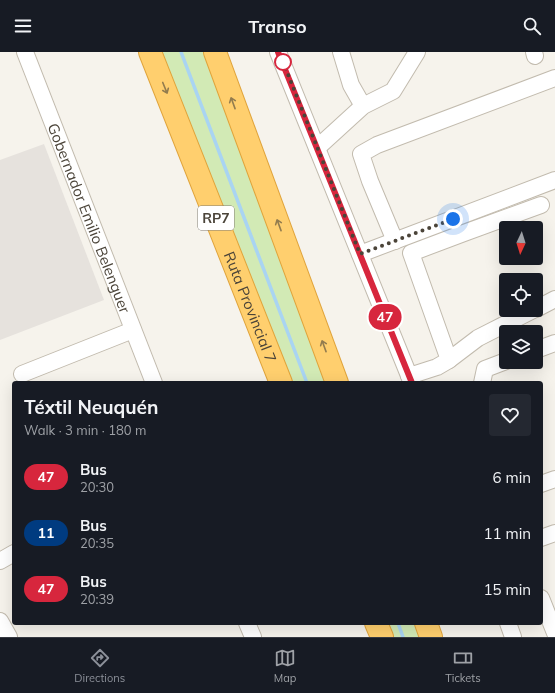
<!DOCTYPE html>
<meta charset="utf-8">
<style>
:root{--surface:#171b24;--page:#242831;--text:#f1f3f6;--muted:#9ea1a6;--line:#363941;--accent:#8c9099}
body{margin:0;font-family:Mulish,sans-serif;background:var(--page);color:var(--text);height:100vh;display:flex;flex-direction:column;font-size:15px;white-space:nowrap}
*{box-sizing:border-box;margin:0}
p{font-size:13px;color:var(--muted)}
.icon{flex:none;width:22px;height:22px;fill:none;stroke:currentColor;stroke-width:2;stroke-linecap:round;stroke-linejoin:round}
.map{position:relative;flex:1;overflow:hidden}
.details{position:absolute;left:12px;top:329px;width:531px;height:244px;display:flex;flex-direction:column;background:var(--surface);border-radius:4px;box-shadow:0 4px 16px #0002}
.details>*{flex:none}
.badge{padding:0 8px;border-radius:13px;font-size:14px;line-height:26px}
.needle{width:26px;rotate:184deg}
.controls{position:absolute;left:499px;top:169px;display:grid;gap:8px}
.controls a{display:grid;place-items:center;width:44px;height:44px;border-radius:4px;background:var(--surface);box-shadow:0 4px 16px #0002;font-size:20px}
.you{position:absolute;width:20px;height:20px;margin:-10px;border:3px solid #fff;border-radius:50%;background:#1a73e8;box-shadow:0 0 0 6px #1a73e833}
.map>.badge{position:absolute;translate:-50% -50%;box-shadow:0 0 0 2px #fff}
.round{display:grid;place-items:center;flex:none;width:42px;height:42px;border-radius:4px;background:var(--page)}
.summary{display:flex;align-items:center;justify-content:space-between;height:68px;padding:0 12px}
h1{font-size:19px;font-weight:700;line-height:30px}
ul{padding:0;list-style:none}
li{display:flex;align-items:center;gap:12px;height:56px;padding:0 12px}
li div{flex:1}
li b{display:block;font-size:15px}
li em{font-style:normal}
li .badge{min-width:44px;font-weight:700;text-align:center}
header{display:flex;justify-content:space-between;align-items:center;height:52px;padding:0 12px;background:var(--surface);font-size:18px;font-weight:700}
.tabs{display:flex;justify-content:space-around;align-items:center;height:56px;border-top:1px solid var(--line);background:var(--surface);font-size:11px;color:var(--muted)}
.tabs a{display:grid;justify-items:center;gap:2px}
.tabs .active{color:var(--accent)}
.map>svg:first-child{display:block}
</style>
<header><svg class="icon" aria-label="menu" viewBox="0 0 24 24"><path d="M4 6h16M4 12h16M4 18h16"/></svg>Transo<svg class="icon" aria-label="search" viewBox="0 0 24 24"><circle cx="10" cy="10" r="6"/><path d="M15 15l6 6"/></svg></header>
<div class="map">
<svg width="555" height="585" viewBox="0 0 555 585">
<rect width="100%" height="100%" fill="#f6f3ec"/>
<!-- industrial -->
<path fill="#e6e2dd" d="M44 92 104 248 0 288V108Z"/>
<!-- green -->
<path fill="#d2eab5" d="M157 0H209L331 331H288Z
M383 571H420L425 585H389Z"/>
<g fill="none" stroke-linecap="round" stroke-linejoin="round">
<!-- stream -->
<path stroke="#a9d4f2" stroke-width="3.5" d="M181 0 307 331
M398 571 403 585"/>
<defs>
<g id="minor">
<path id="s1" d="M25 0 154 331"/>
<path d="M278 0 412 331"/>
<path d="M341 0 351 33 363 54"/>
<path d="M534 0 535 4"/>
<path d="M317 96 363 54 393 39 417 0"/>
<path d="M395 189 370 129 361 102 377 93 555 26"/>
<path d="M360 202 555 128"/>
<path d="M536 257 555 247"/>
<path d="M536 298 555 291"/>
<path d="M449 308 478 286 533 258"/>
<path d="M22 322 133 278"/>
<path d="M409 324 437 315 449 308 411 201 464 181 541 153"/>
<path d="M482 331 485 317 506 309"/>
<path d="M541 432 555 427"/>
<path d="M541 486 555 481"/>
<path d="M0 509 14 501"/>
<path d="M541 546 555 581"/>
<path d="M0 569 9 585"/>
<path d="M247 571 253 585"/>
<path d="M508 571 513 585"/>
</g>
<g id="highway">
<path id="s2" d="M150 0 281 331"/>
<path d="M215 0 337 331"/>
<path d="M376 571 382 585"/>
<path d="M426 571 431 585"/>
</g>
</defs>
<!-- minor casing -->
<use href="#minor" stroke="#c2bbae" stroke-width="18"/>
<!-- highway casing -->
<use href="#highway" stroke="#e0a43c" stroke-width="24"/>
<!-- minor -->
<use href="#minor" stroke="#fff" stroke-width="16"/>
<!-- highway -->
<use href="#highway" stroke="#ffcf6e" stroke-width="22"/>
</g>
<!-- one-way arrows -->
<defs><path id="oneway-shaft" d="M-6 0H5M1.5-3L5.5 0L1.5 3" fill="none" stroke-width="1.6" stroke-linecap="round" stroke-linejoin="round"/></defs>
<g stroke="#937c4e">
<use href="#oneway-shaft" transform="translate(165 36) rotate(68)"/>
<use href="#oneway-shaft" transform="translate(233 51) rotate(-110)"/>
<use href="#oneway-shaft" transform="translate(279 173) rotate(-110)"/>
<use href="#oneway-shaft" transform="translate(324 294) rotate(-110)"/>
</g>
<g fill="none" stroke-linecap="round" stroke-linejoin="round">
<defs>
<path id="line" d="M278 0 412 331"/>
</defs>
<!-- line casing -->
<use href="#line" stroke="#fff" stroke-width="9"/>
<!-- line -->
<use href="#line" stroke="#d7263d" stroke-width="6"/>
<!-- walk -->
<path stroke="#4b4439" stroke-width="4" stroke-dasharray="0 7.2" d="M283 10 360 202 453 167"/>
</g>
<!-- markers -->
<circle fill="#fff" stroke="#d7263d" stroke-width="2" cx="283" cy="10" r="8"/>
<g text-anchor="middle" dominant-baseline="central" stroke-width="3.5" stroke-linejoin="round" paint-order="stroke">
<!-- shield labels -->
<rect fill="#fff" stroke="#817c74" stroke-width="1" x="198" y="154" width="36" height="24" rx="3"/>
<g font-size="14" font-weight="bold" fill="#4b4439">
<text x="216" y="166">RP7</text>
</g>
<!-- street labels -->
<g font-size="15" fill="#4b4439" stroke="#fff">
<text stroke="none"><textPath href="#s1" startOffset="178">Gobernador Emilio Belenguer</textPath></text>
<text stroke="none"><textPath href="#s2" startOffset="274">Ruta Provincial 7</textPath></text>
</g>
</g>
</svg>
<div class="controls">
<a><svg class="needle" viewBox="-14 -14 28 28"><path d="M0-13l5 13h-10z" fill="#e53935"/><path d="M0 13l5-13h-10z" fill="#9ea1a6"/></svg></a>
<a><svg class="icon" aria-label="locate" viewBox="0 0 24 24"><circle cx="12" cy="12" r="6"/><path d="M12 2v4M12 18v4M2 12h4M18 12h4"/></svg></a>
<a><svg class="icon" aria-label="layers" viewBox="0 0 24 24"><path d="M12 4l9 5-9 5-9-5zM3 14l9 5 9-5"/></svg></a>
</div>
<div class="you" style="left:453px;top:167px"></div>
<b class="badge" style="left:385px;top:265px;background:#d7263d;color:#fff">47</b>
<section class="details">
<div class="summary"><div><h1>Téxtil Neuquén</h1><p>Walk · 3 min · 180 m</p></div><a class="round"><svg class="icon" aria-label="heart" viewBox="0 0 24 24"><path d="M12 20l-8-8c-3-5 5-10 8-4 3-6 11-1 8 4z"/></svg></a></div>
<ul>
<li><span class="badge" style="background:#d7263d;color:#fff">47</span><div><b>Bus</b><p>20:30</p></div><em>6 min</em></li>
<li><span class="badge" style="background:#003b80;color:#fff">11</span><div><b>Bus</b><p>20:35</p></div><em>11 min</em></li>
<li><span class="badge" style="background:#d7263d;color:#fff">47</span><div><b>Bus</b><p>20:39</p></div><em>15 min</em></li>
</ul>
</section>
</div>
<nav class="tabs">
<a class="active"><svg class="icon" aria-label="directions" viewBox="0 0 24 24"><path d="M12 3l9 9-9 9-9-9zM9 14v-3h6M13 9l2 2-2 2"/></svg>Directions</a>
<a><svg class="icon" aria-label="map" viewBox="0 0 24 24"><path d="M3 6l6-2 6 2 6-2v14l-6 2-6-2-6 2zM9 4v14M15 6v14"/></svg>Map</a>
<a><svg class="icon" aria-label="tickets" viewBox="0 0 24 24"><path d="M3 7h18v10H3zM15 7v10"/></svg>Tickets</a>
</nav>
